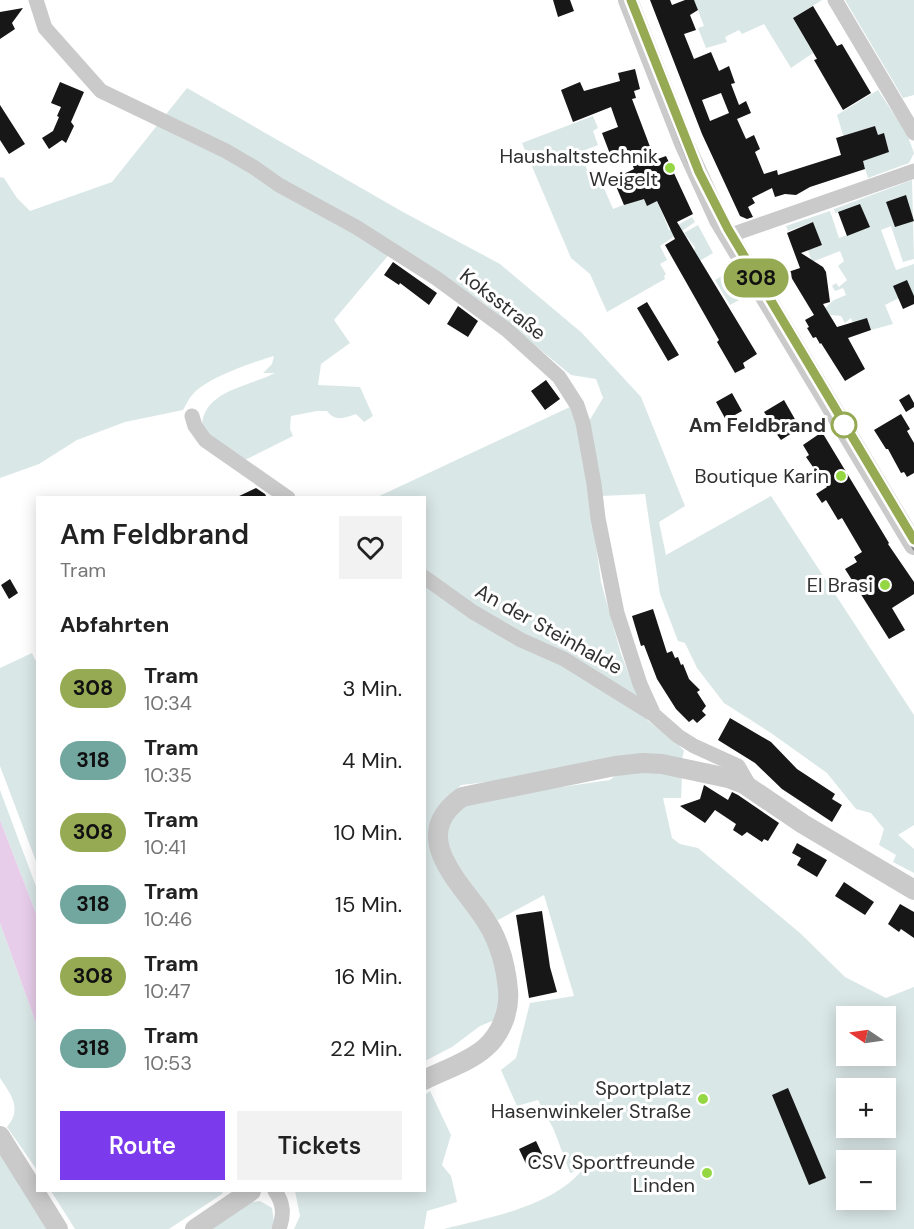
<!DOCTYPE html>
<html lang="de">
<meta charset="utf-8">
<style>
:root{--surface:#fff;--page:#f2f2f2;--text:#222;--muted:#767676;--accent:#7c3aed}
body{margin:0;font-family:"DM Sans",sans-serif;background:var(--page);color:var(--text);height:100vh;display:flex;flex-direction:column;font-size:22px;white-space:nowrap}
*{box-sizing:border-box;margin:0}
p{font-size:20px;color:var(--muted)}
.icon{flex:none;width:33px;height:33px;fill:none;stroke:currentColor;stroke-width:2;stroke-linecap:round;stroke-linejoin:round}
.map{position:relative;flex:1;overflow:hidden}
.details{position:absolute;left:36px;top:496px;width:390px;height:696px;display:flex;flex-direction:column;background:var(--surface);border-radius:0px;box-shadow:0 3px 15px #0003}
.details>*{flex:none}
.badge{padding:0 12px;border-radius:20px;font-size:21px;line-height:39px}
.needle{width:39px;rotate:283deg}
.buttons{position:absolute;left:836px;top:1006px;display:grid;gap:12px}
.buttons a{display:grid;place-items:center;width:60px;height:60px;border-radius:0px;background:var(--surface);box-shadow:0 3px 15px #0003;font-size:30px}
.map>.badge{position:absolute;translate:-50% -50%;box-shadow:0 0 0 3px #fff}
h2{padding:0 24px;font-size:22px;line-height:54px}
.round{display:grid;place-items:center;flex:none;width:63px;height:63px;border-radius:0px;background:var(--page)}
.summary{display:flex;align-items:center;justify-content:space-between;height:102px;padding:0 24px}
h1{font-size:28px;font-weight:600;line-height:45px}
.primary-button{display:flex;gap:12px;margin-top:auto;padding:12px 24px}
.primary-button a{flex:1;height:69px;border-radius:0px;background:var(--accent);color:#fff;font-size:24px;font-weight:600;line-height:69px;text-align:center}
.primary-button a+a{background:var(--page);color:var(--text)}
ul{padding:0;list-style:none}
li{display:flex;align-items:center;gap:18px;height:72px;padding:0 24px}
li div{flex:1}
li b{display:block;font-size:22px}
li em{font-style:normal}
li .badge{min-width:66px;font-weight:700;text-align:center}
.map>svg:first-child{display:block}
</style>
<div class="map">
<svg width="914" height="1229" viewBox="0 0 914 1229">
<rect width="100%" height="100%" fill="#fff"/>
<!-- green -->
<path fill="#d9e7e6" fill-rule="evenodd" d="M694 0H822L793 18 813 53 791 68 764 24 742 34 739 30 725 37 727 42 706 48 698 28 704 26Z
M845 0H914V95L903 98Z
M187 88 403 212 500 264 582 333 641 397 685 506 659 522 666 555 771 496 914 715V825L898 835 914 849V873L893 862 896 855 879 845 884 829 871 813 856 809 827 773 771 733 724 703 697 668 685 643 678 641 660 594 645 494 601 496 588 423 603 398 596 379 571 375 486 305 397 245 334 320 350 343 321 364 318 385 360 387 373 416 364 422 356 414C345 418 335 422 327 411H317L291 416 290 429 293 436 241 462 219 446 202 425C204 390 251 386 275 373H263L272 364 274 356C253 362 206 378 193 394 189 398 186 405 183 410L125 422 77 440 39 464 0 478V177L4 178 17 198 30 211 112 182Z
M878 90 907 134 914 153 909 163 868 178 862 159 889 152 884 134 878 135 875 126 852 133 848 151 837 115Z
M593 116 598 128 593 131 598 145 580 152 592 182 600 179 613 209 654 193 669 230 692 217 695 222 660 246 667 260 660 264 666 274 664 276 665 279 607 312 590 274 571 258 522 143Z
M912 180 914 259 903 262 891 226 881 230 896 270 914 264V296L899 298 885 305 893 324 871 330 867 318 853 323 851 318 845 323 841 316 830 315 825 308 834 300 846 295 843 288 835 291 832 286 836 283 839 287 847 280 838 266 844 261 840 251 812 262 808 250 822 245 813 222 788 231 786 226 830 211 839 238 869 227 860 205 835 213 834 209Z
M698 225 713 253 691 266 695 247 684 233Z
M727 273 743 298 730 305 715 280Z
M572 406 585 463 601 582 621 654 647 720 676 742 684 751 682 759 461 785 441 805 434 819 489 942 501 993 497 1019 480 1026 452 1047 425 1061 424 498H375Z
M32 653 35 660 38 659 37 864 0 766V668Z
M661 771 682 776 681 798H663L672 838 680 844 698 848 800 933 845 977 886 998 914 987V1229H444C488 1218 554 1206 583 1169L570 1173 554 1130 538 1100 517 1106 501 1070 516 1058 530 1003 574 996 544 895 498 920 450 855 446 836 449 818 459 807 534 791 610 780 618 773ZM846 1017H885V1056H846ZM846 1089H885V1128H846ZM846 1161H885V1200H846Z
M0 790 37 889V916L0 820Z
M0 923 37 1026V1170L7 1127C22 1109 12 1096 0 1078Z
M430 1091 451 1135 442 1165 451 1176 457 1202 427 1211 424 1229H294L300 1216 295 1191H424L425 1095Z
M0 1154 50 1229H0Z
M51 1191H223L222 1194 169 1229H75Z
M260 1201 272 1208 274 1222 271 1229H212L246 1203Z"/>
<!-- water -->
<path fill="#e7cdea" d="M0 820 37 916V1026L0 923Z"/>
<!-- building -->
<path fill="#171717" fill-rule="evenodd" d="M553 0H570L574 11 558 17Z
M650 0H670L672 5 685 0H694L698 10 690 15 696 30 684 34 694 59 711 52 719 71 729 66 735 83 731 84 739 105 746 101 751 113 737 119 746 139 754 135 760 149 755 152 764 174 777 170 778 175 841 155 836 138 875 126 878 135 884 133 889 152 863 161 865 169 810 187 796 195 785 194 775 197 772 188 752 198 755 203 748 207 753 217 747 219 740 216 702 134ZM721 93 729 113 710 121 702 100Z
M813 6 837 46 842 44 871 93 843 110 814 60 817 59 793 18Z
M23 8 12 23 15 29 0 39V12Z
M635 69 640 89 634 91 636 98 632 99 655 160 666 156 693 214 677 222 757 354 743 363 745 368 735 373 717 342 719 340 665 245 675 239 657 201 647 206 644 199 624 205 613 179 634 169 626 147 610 154 602 133 618 127 611 107 573 122 561 90 580 82 584 91 620 81 618 73Z
M60 82 84 92 71 122 74 126 66 143 62 140 49 149 42 138 53 131 59 117 57 116 61 107 51 103Z
M0 105 25 144 9 154 0 140Z
M906 195 914 221 895 227 886 202Z
M860 204 870 227 847 236 838 212Z
M813 222 822 245 801 253 823 267 826 272 830 302 823 304 837 327 867 318 871 330 848 338 865 369 845 381 821 343 820 344 816 337 813 338 807 328 809 327 805 320 814 315 788 272 800 268 787 233Z
M393 262 437 293 429 305 400 283 399 285 384 275Z
M907 280 914 296V304L903 309 893 286Z
M647 302 679 355 668 361 637 308Z
M458 306 478 321 468 337 447 324Z
M546 380 560 399 545 410 531 391Z
M732 393 742 411 726 420 716 402Z
M909 394 914 403V407L906 412 899 400Z
M784 400 800 428 781 440 767 421 769 419 764 412Z
M901 414 910 429 907 431 914 443V473L907 477 904 472 901 473 888 449H886L874 430Z
M822 432 889 543 888 544 914 582V594L892 608 905 630 889 639 845 569 857 562 854 557 862 552 842 518 838 520 826 500 822 503 816 494 827 487 806 457 809 455 803 445Z
M256 488 265 494 267 498H235Z
M10 579 18 593 9 599 1 585Z
M653 609 667 653 672 651 675 658 678 657 681 665 683 664 689 679 700 690 697 692 706 706 702 711 706 715 697 723 693 719 689 722 676 709 657 679 644 645 641 646 632 616Z
M730 718 771 742 797 769 835 794 832 799 842 805 832 822 782 789 755 763 718 740Z
M704 785 728 800 732 792 738 795 779 823 768 841 764 839 762 842 747 832 742 836 733 830 736 824 715 810 705 823 680 806 700 799Z
M797 843 827 860 817 877 797 865 801 858 792 853Z
M844 882 874 902 865 915 835 896Z
M900 904 914 912V938L901 929 899 932 888 924Z
M542 911 550 967 557 992 529 998 516 915Z
M788 1088 826 1178 809 1185 772 1095Z
M536 1141 544 1158 527 1166 519 1149Z"/>
<g fill="none" stroke-linecap="round" stroke-linejoin="round">
<!-- minor -->
<path stroke="#cacaca" stroke-width="15" d="M36 0 45 28 101 91 226 151 255 168 279 185 356 227 436 278 507 330 559 377 577 405 583 423 594 484 598 518 617 613 640 684 654 715 678 736 694 746 738 766 750 787
M835 0 914 133
M728 236 914 171
M192 416 195 426 205 440 288 498
M424 577 473 612 521 640 564 659 654 715
M275 1191C284 1204 284 1215 279 1229"/>
<!-- tertiary -->
<path stroke="#cacaca" stroke-width="20" d="M628 0 684 143 719 220 914 545
M424 1080C444 1070 469 1062 485 1048 501 1034 510 1011 508 990 506 967 500 944 488 924 464 884 405 838 462 797L615 766 643 763 662 764 728 778 744 784 803 824 914 890
M0 1136 58 1229
M195 1229 251 1191"/>
<!-- tram -->
<path stroke="#858585" stroke-width="1.5" d="M625 0 688 162 716 219 914 550"/>
</g>
<g fill="none" stroke-linecap="round" stroke-linejoin="round">
<defs>
<path id="line" d="M631 0 699 172 728 229 914 540"/>
</defs>
<!-- line casing -->
<use href="#line" stroke="#fff" stroke-width="14"/>
<!-- line -->
<use href="#line" stroke="#95aa53" stroke-width="9"/>
</g>
<!-- markers -->
<g fill="#95d742" stroke="#fff" stroke-width="2">
<circle cx="670" cy="168" r="6"/>
<circle cx="841" cy="476" r="6"/>
<circle cx="885" cy="585" r="6"/>
<circle cx="703" cy="1099" r="6"/>
<circle cx="707" cy="1173" r="6"/>
</g>
<circle fill="#fff" stroke="#95aa53" stroke-width="3" cx="844" cy="425" r="12"/>
<g text-anchor="middle" dominant-baseline="central" stroke-width="6" stroke-linejoin="round" paint-order="stroke">
<!-- poi labels -->
<g font-size="20" fill="#303030" stroke="#fff" text-anchor="end">
<text x="658" y="156">Haushaltstechnik<tspan x="658" dy="23">Weigelt</tspan></text>
<text x="829" y="476">Boutique Karin</text>
<text x="873" y="585">El Brasi</text>
<text x="691" y="1088">Sportplatz<tspan x="691" dy="23">Hasenwinkeler Straße</tspan></text>
<text x="695" y="1162">CSV Sportfreunde<tspan x="695" dy="23">Linden</tspan></text>
</g>
<!-- street labels -->
<g font-size="20" fill="#303030" stroke="#fff">
<text transform="translate(503 304) rotate(38)">Koksstraße</text>
<text transform="translate(549 629) rotate(29)">An der Steinhalde</text>
</g>
<!-- stop labels -->
<g font-size="20" font-weight="bold" fill="#303030" stroke="#fff" text-anchor="end">
<text x="826" y="425">Am Feldbrand</text>
</g>
</g>
</svg>
<div class="buttons">
<a><svg class="needle" viewBox="-14 -14 28 28"><path d="M0-13l5 13h-10z" fill="#e53935"/><path d="M0 13l5-13h-10z" fill="#767676"/></svg></a>
<a>+</a>
<a>−</a>
</div>
<b class="badge" style="left:756px;top:278px;background:#95aa53;color:#111">308</b>
<section class="details">
<div class="summary"><div><h1>Am Feldbrand</h1><p>Tram</p></div><a class="round"><svg class="icon" aria-label="heart" viewBox="0 0 24 24"><path d="M12 20l-8-8c-3-5 5-10 8-4 3-6 11-1 8 4z"/></svg></a></div>
<h2>Abfahrten</h2>
<ul>
<li><span class="badge" style="background:#95aa53;color:#111">308</span><div><b>Tram</b><p>10:34</p></div><em>3 Min.</em></li>
<li><span class="badge" style="background:#72a7a0;color:#111">318</span><div><b>Tram</b><p>10:35</p></div><em>4 Min.</em></li>
<li><span class="badge" style="background:#95aa53;color:#111">308</span><div><b>Tram</b><p>10:41</p></div><em>10 Min.</em></li>
<li><span class="badge" style="background:#72a7a0;color:#111">318</span><div><b>Tram</b><p>10:46</p></div><em>15 Min.</em></li>
<li><span class="badge" style="background:#95aa53;color:#111">308</span><div><b>Tram</b><p>10:47</p></div><em>16 Min.</em></li>
<li><span class="badge" style="background:#72a7a0;color:#111">318</span><div><b>Tram</b><p>10:53</p></div><em>22 Min.</em></li>
</ul>
<div class="primary-button"><a>Route</a><a>Tickets</a></div>
</section>
</div>
